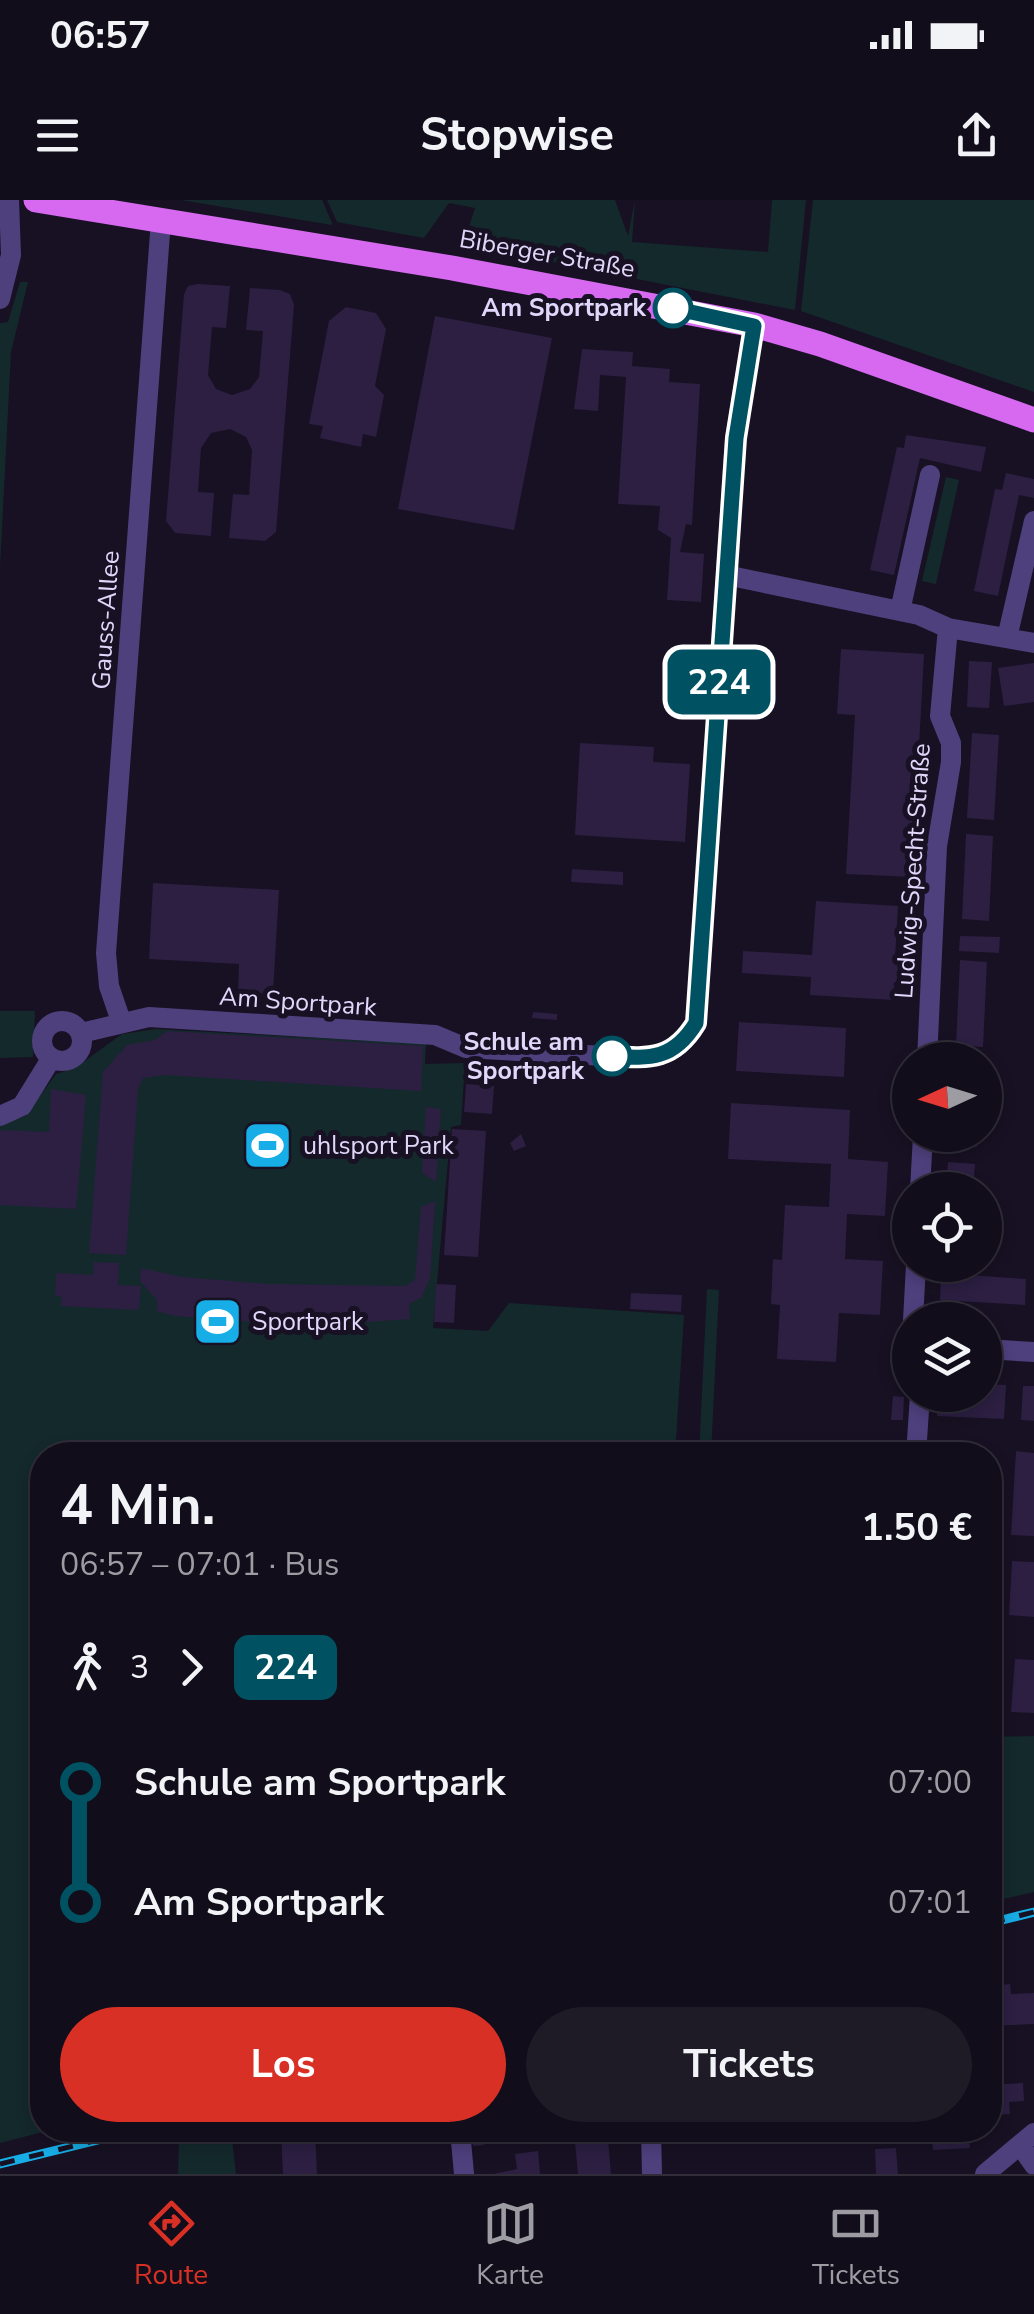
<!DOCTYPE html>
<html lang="de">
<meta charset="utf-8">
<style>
:root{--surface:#110d1a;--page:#1e1b27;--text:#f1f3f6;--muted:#9c9ca2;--line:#302d39;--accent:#d93025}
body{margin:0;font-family:"Nunito Sans",sans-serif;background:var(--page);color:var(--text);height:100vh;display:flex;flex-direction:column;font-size:38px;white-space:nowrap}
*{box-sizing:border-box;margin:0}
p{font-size:32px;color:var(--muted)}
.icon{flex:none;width:55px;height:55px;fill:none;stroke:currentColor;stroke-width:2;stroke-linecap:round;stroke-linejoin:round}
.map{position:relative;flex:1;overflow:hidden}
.side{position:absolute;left:30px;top:1242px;width:972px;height:700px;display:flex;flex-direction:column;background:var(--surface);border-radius:40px;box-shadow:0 5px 15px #0003,0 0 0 2px var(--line)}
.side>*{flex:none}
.badge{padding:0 20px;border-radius:15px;font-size:35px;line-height:65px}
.needle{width:65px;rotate:266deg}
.controls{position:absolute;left:892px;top:842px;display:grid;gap:20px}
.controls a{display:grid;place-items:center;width:110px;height:110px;border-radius:50%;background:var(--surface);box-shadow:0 5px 15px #0003,0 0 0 2px var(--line);font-size:50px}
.map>.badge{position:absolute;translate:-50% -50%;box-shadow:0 0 0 5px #fff}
.legs{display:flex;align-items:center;gap:15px;height:110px;padding:0 30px;font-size:32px}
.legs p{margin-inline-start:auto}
.summary{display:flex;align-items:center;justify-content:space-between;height:170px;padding:0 30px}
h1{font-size:55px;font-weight:700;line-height:75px}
.primary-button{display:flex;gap:20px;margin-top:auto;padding:20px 30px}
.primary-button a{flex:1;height:115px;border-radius:60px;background:var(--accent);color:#fff;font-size:40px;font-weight:700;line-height:115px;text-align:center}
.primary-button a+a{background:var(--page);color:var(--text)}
ul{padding:0 30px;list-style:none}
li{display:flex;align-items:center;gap:35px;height:120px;font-size:38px}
li i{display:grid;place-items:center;width:15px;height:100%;margin:0 12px;background:currentColor}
li i::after{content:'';width:25px;height:25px;margin:-12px;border:8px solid;border-radius:50%;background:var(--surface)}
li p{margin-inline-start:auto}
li:first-child i{background:linear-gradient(#0000 50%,currentColor 0)}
li:last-child i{background:linear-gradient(currentColor 50%,#0000 0)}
.status{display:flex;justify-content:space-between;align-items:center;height:70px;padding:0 50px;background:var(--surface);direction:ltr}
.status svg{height:28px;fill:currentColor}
header{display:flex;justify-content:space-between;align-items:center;height:130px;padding:0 30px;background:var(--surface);font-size:45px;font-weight:700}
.tab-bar{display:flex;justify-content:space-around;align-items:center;height:140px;border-top:2px solid var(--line);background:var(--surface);font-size:28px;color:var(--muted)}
.tab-bar a{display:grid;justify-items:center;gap:5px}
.tab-bar .active{color:var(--accent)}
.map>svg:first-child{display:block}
</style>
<div class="status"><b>06:57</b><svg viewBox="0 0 49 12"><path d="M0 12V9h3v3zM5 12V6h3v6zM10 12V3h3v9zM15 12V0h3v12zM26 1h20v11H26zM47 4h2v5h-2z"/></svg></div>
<header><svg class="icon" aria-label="menu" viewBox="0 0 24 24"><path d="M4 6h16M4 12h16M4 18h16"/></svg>Stopwise<svg class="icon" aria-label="share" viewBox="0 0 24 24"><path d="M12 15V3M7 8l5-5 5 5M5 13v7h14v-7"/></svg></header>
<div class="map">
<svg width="1034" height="1974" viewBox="0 0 1034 1974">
<rect width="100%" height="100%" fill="#171123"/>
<!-- green -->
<path fill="#14292c" d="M181 0H322L332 23V25Z
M327 0H615L628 36 635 0 632 42 768 52 772 0H806L795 110 474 47 465 39 475 8 449 3 424 38 337 22Z
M813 0H1034V192L801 111Z
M20 82H28L11 152 0 367V123L8 122Z
M946 277 959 280 936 384 922 381Z
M0 811H35L33 857 0 858Z
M156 829 426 844 425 864 465 863 461 925 451 927 433 1128 488 1131 509 1103 684 1115 675 1255H42V1930H51L0 1943V924L25 916 56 874 75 868 122 834Z
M707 1089 719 1090 711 1255H699Z
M1034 1536V1692L990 1702V1537Z
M215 1930H231L236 1974H178L179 1939Z"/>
<!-- building -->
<path fill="#2c1f42" d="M198 84 230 86 226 128 212 127 208 175 216 189 232 195 250 189 259 177 263 131 246 130 250 88 280 90 290 94 294 105 276 332 265 341 229 338 233 294 249 295 252 250 246 237 230 229 211 233 201 248 198 292 214 293 211 336 175 333 166 321 184 94 188 86Z
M346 107 376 113 386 129 375 186 384 195 376 237 363 234 361 247 320 238 323 226 309 224 329 121Z
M435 116 552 138 514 330 398 309Z
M582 149 633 152 632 166 670 169 669 182 700 184 692 325 686 324 680 352 704 354 701 402 667 400 671 338 658 330 660 306 618 304 626 177 600 175 598 211 574 209Z
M906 235 986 247 981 272 920 258 894 375 870 370 897 247 904 248Z
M1006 273 1034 279V298L1019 295 998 396 974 391 995 289 1002 290Z
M841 449 924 454 912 677 846 674 855 515 837 514Z
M969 461 992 462 989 508 967 507Z
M1034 463V502L1004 506 998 468Z
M972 533 999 535 994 620 967 618Z
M580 543 654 547 653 562 690 564 685 642 575 635Z
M966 634 993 636 989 721 962 719Z
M572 669 623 672V685L571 682Z
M153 683 279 690 273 794 238 792 239 764 149 759Z
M816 701 898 706 895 758 904 759 903 783 894 782 893 800 810 795 811 777 742 773 743 751 812 755Z
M960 736 1000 737 999 753 959 751Z
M960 760 987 762 983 847 956 845Z
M533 812 557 814V820L532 818Z
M739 822 846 828 844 877 736 871Z
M167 831 423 846 421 891 164 875 143 878 138 889 126 1055 89 1053 103 872 127 845 155 840Z
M466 884 494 886 492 914 464 912Z
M51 889 86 895 76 1009 0 1005V930L49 932Z
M731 903 850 910 848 959 888 962 885 1016 847 1014 845 1059 883 1061 880 1115 839 1113 836 1162 777 1159 780 1105 771 1104 773 1059 782 1060 785 1005 829 1007 831 964 728 959Z
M426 907 441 909 436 982 422 973Z
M452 929 486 931 478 1057 444 1055Z
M521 934 526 946 514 951 510 943Z
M951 935H977V947L950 946Z
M948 962 975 964 973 990H946Z
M435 1001 430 1078 422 1097 409 1104 410 1119 307 1126 175 1116 157 1111V1100L140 1081 141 1068 182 1077 269 1084 405 1086 415 1080 421 1007Z
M94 1062 119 1063 118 1085 141 1086 139 1110 61 1106 62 1097 55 1096 56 1073 93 1075Z
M941 1073 1026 1079 1025 1105 940 1100Z
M436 1084 456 1085 454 1123 434 1122Z
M631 1093 682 1095 681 1112 630 1109Z
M985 1184 1006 1185 1004 1219 937 1216 938 1195H985Z
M1023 1186H1034V1221L1021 1220Z
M893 1196 904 1197 903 1220H891Z
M932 1249 972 1252V1255H932Z
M1016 1251 1034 1253V1336L1011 1335Z
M1012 1361 1034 1362V1417L1009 1415Z
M1015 1459 1034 1460V1513L1011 1512Z
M1010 1784 1011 1794 1034 1793V1824L990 1826V1795L1003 1794 1002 1785Z
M1023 1883 1024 1901 1009 1902 1010 1914 995 1915 996 1926H990L992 1885Z
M371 1930H404V1933L372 1938Z
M472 1930H483L484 1945 473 1946Z
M919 1930H983L984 1936 969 1937 970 1948 933 1950 932 1938 920 1939Z
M315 1931 317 1974H283L281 1932Z
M608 1939 611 1974H578L575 1942Z
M896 1948 898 1974H876L875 1949Z
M538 1951 540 1974H494L517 1969 515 1954Z"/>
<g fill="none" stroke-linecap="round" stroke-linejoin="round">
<!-- minor -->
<path stroke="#4e407d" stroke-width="20" d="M0 99 11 55 9 0
M726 375 919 415 948 428 1034 443
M900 411 930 275
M1007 438 1034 321
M42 841a20 20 0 1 1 40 0a20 20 0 1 1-40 0Z
M121 821 109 786 106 753 161 20
M81 833 149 817 435 835 466 848 639 858C669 856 681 848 696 823L735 238 754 125
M927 860 937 646 951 562V543L940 516 948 428
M0 916 22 906 51 859
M920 990 923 935
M913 1120 916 1065
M985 1149 1034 1152
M916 1255 920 1195
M460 1930 464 1974
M651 1930 652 1974
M1020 1945 1034 1965
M985 1974 1034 1933"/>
<!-- major -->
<path stroke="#d669f0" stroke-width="25" d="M36 0 452 68 754 125 820 144 1034 220"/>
<defs>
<path id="rail" d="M990 1723 1034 1712
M0 1964 139 1930"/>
</defs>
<!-- rail casing -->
<use href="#rail" stroke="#17ade6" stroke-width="9"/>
<!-- rail -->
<use href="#rail" stroke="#171123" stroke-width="5" stroke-dasharray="15" stroke-linecap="butt"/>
</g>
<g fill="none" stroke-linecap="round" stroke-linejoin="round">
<defs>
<path id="line-1" d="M612 856C651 859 674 859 696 823L736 238 754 126 673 108"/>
</defs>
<!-- line-1 casing -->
<use href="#line-1" stroke="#fff" stroke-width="22"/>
<!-- line-1 -->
<use href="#line-1" stroke="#005262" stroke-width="15"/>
</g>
<!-- icons -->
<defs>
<symbol id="stadium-square" viewBox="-11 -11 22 22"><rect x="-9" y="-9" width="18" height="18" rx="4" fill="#17ade6" stroke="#171123"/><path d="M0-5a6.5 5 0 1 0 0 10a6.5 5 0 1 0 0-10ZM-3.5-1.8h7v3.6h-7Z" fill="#fff"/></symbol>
</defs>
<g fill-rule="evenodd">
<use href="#stadium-square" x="240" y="918" width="55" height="55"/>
<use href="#stadium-square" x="190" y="1094" width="55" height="55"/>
</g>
<!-- markers -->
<g fill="#fff" stroke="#005262" stroke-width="5">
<circle cx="673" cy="108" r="18"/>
<circle cx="612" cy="856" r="18"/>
</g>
<g text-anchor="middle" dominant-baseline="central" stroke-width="10" stroke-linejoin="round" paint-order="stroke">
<!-- street labels -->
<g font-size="25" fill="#e1d7fb" stroke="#171123">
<text transform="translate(547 54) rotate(10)">Biberger Straße</text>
<text transform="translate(106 420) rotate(-86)">Gauss-Allee</text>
<text transform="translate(913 671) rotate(-86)">Ludwig-Specht-Straße</text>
<text transform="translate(298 802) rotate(4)">Am Sportpark</text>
</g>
<!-- stop labels -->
<g font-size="25" font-weight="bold" fill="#e1d7fb" stroke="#171123" text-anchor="end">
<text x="646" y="108">Am Sportpark</text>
<text x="584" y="842">Schule am<tspan x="584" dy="29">Sportpark</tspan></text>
</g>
<!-- poi labels -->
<g font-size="25" fill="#e1d7fb" stroke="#171123" text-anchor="start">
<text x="303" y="946">uhlsport Park</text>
<text x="252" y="1122">Sportpark</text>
</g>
</g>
</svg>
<div class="controls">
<a><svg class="needle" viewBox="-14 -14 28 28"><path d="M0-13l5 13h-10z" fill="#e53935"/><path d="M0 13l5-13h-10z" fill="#9c9ca2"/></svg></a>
<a><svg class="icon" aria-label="locate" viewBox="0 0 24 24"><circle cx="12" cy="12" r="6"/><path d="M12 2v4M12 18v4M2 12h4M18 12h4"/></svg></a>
<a><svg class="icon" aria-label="layers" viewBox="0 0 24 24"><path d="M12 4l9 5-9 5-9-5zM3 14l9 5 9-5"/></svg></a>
</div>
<b class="badge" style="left:719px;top:482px;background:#005262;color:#fff">224</b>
<section class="side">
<div class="summary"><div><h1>4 Min.</h1><p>06:57 – 07:01 · Bus</p></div><b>1.50 €</b></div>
<div class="legs"><svg class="icon" aria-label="walk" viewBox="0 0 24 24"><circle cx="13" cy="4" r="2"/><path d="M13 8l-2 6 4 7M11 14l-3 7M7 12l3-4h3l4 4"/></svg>3<svg class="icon" aria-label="forward" viewBox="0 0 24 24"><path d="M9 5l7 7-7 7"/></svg><b class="badge" style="background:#005262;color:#fff">224</b></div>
<ul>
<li><i style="color:#005262"></i><b>Schule am Sportpark</b><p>07:00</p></li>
<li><i style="color:#005262"></i><b>Am Sportpark</b><p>07:01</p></li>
</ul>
<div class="primary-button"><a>Los</a><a>Tickets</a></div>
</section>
</div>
<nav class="tab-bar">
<a class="active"><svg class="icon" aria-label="directions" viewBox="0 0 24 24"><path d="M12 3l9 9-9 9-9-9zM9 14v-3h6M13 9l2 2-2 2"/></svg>Route</a>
<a><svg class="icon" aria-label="map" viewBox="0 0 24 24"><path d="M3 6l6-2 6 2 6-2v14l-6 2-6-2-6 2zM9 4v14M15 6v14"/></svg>Karte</a>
<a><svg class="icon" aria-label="tickets" viewBox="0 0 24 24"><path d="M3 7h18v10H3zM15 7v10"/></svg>Tickets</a>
</nav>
